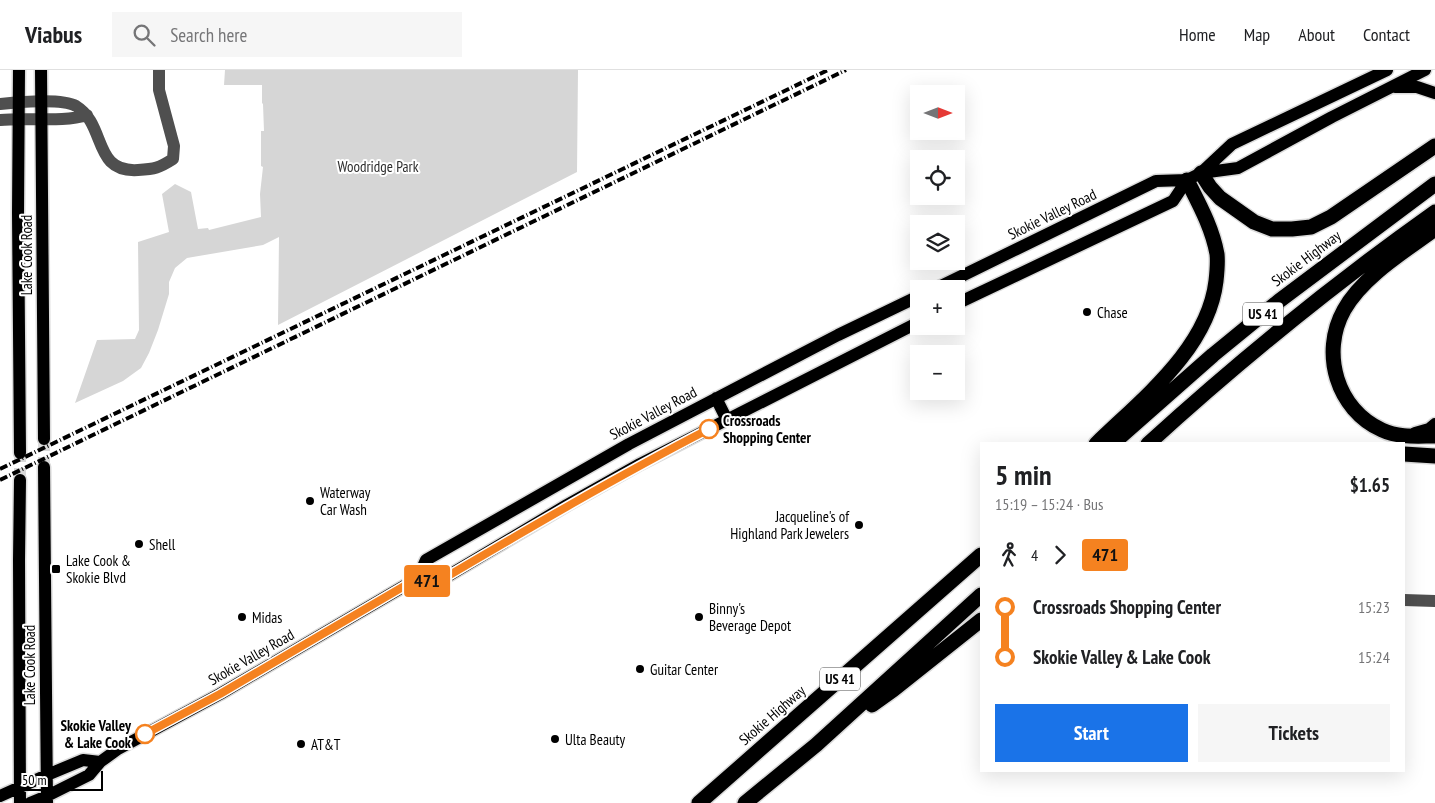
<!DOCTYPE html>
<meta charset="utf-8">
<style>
:root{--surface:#fff;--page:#f6f6f6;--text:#202124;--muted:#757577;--line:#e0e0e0;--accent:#1a73e8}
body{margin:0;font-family:"PT Sans Narrow",sans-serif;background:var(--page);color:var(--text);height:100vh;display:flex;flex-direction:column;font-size:19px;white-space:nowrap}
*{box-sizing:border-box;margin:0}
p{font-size:16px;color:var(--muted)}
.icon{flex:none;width:28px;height:28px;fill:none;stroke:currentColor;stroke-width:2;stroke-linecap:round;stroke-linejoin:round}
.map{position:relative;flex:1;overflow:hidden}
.sheet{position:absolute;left:980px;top:372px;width:425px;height:330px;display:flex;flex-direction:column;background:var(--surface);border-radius:0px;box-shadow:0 5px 20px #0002}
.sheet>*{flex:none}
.badge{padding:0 10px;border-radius:4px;font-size:18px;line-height:32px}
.needle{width:32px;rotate:90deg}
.fabs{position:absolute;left:910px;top:15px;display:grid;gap:10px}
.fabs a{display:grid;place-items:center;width:55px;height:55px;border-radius:0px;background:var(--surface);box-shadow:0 5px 20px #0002;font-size:25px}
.scale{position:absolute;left:15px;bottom:12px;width:88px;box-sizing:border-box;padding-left:5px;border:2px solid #000;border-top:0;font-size:14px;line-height:18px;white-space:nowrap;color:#000;-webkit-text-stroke:4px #fff;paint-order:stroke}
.map>.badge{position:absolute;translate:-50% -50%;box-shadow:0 0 0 2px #fff}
.legs{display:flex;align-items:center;gap:8px;height:55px;padding:0 15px;font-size:16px}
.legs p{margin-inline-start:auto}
.overview{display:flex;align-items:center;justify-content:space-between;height:85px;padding:0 15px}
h1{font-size:28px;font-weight:800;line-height:38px}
.primary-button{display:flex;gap:10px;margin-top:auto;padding:10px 15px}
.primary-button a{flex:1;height:58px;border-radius:0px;background:var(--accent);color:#fff;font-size:20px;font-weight:800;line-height:58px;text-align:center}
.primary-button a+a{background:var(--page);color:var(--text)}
ul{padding:0 15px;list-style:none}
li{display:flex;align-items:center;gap:18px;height:50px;font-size:19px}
li i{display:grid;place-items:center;width:8px;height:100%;margin:0 6px;background:currentColor}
li i::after{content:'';width:12px;height:12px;margin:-6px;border:4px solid;border-radius:50%;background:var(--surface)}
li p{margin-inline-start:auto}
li:first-child i{background:linear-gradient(#0000 50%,currentColor 0)}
li:last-child i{background:linear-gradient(currentColor 50%,#0000 0)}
header{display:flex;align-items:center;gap:30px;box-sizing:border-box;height:70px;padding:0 25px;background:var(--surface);border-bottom:1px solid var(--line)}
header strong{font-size:24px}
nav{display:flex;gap:28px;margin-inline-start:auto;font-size:18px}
.search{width:350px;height:45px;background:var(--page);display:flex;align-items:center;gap:12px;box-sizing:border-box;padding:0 18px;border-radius:0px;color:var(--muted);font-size:19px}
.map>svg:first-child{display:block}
</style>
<header>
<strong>Viabus</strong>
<div class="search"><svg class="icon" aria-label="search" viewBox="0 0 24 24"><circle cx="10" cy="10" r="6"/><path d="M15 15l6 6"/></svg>Search here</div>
<nav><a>Home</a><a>Map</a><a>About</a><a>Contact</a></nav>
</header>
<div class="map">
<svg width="1435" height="733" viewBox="0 0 1435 733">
<rect width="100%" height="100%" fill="#fff"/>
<!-- green -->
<path fill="#d6d6d6" d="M225 0H578L577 102 278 255 279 167 263 175 187 188 175 198 169 212V224L158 260 149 283 141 298 123 311 75 333 97 270 135 269 139 260 138 172 169 162 162 124 175 114 191 122 198 159 208 158 209 160 261 147 260 124 263 97 261 96V61H264L263 34 262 33V15H224Z"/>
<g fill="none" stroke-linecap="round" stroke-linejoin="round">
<!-- major-tunnel -->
<path stroke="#d9d9d9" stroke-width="12" stroke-dasharray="12 6" stroke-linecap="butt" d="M44 369V397
M20 410V383"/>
<defs>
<path id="major" d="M19 0 18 143 20 383
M41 0 44 369
M1395 17H1417L1435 23
M1201 103 1238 98 1332 47 1425 0
M935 219 1156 111 1187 110 1201 103 1232 74 1387 0
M956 234 1173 131 1187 110
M716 328 727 350
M1415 363 1429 359 1435 354
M44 397 47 733
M20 410 19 490 20 733
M418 508 436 513 567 435 640 394 919 252
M0 726 47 705 83 690 100 692
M30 733 47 726 89 705 100 692 118 679 220 624 418 508 426 490 629 374 838 265 919 226"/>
<path id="highway" d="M1201 103 1210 117 1220 128 1254 152 1272 159H1292L1311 157 1331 147 1435 76
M1435 159C1405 181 1362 207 1344 240 1320 283 1337 340 1382 360 1399 368 1417 366 1435 366
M1096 374C1142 329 1208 279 1216 211 1217 202 1218 193 1217 184 1212 157 1199 134 1187 110
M1112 374 1213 285 1279 231 1435 114
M1148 374C1239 291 1335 213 1435 142
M1404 384 1435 386
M872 635 893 620 981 550
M699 733 981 485
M745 733 816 675 981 525"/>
</defs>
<!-- major casing -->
<use href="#major" stroke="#dbdbdb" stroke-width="15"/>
<!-- highway casing -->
<use href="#highway" stroke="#dbdbdb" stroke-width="18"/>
<!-- minor -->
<path stroke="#4f4f4f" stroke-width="12" d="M0 34C18 32 62 28 76 36 107 55 92 103 138 100 155 99 159 98 173 89L174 76 159 20V0
M0 50C28 47 62 53 87 45
M1404 530 1435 531"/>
<!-- major -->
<use href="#major" stroke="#000" stroke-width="12"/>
<!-- highway -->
<use href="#highway" stroke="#000" stroke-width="15"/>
<!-- rail -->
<path stroke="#000" stroke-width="4" stroke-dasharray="8 2.5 1 2.5" stroke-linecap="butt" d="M0 399 828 0
M0 410 846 0"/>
</g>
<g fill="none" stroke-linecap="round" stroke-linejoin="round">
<defs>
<path id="line-1" d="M145 664 220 624 418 508 436 513C526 460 616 407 709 359"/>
</defs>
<!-- line-1 casing -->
<use href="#line-1" stroke="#fff" stroke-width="11"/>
<!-- line-1 -->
<use href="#line-1" stroke="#f58220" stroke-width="8"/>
</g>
<!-- markers -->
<g fill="#000" stroke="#fff" stroke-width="2">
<circle cx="1087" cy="242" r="5"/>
<circle cx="310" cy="431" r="5"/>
<circle cx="859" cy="455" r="5"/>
<circle cx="139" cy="474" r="5"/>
<rect x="51" y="494" width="10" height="10" rx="2.5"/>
<circle cx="242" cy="547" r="5"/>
<circle cx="699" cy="547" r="5"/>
<circle cx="640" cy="599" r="5"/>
<circle cx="555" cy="669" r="5"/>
<circle cx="301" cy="674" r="5"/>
</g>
<g fill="#fff" stroke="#f58220" stroke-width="2.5">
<circle cx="709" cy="359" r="9"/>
<circle cx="145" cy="664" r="9"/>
</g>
<g text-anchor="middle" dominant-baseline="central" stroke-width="4" stroke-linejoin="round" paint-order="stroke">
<!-- shield labels -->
<g fill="#fff" stroke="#4c4c4c" stroke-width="1">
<rect x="1243" y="232.5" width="40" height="23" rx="4"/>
<rect x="820" y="597.5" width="40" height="23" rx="4"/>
</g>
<g font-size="14" font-weight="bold" fill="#000">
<text x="1263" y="244">US 41</text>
<text x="840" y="609">US 41</text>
</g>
<!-- park labels -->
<g font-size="15" fill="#2d2d2d" stroke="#fff">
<text x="378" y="96">Woodridge Park</text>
</g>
<!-- street labels -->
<g font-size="15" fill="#000" stroke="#fff">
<text transform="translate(1052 144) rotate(-26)">Skokie Valley Road</text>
<text transform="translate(26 185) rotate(-90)">Lake Cook Road</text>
<text transform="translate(1306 188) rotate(-37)">Skokie Highway</text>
<text transform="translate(653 343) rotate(-28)">Skokie Valley Road</text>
<text transform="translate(251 587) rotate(-30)">Skokie Valley Road</text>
<text transform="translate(29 595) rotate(-90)">Lake Cook Road</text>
<text transform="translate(772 645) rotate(-41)">Skokie Highway</text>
</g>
<!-- poi labels -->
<g font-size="15" fill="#000" stroke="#fff" text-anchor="start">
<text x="1097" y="242">Chase</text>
<text x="320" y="422">Waterway<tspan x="320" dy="17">Car Wash</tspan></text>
<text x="849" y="446" text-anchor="end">Jacqueline's of<tspan x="849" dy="17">Highland Park Jewelers</tspan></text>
<text x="149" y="474">Shell</text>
<text x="66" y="490">Lake Cook &amp;<tspan x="66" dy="17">Skokie Blvd</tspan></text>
<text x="709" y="538">Binny's<tspan x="709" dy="17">Beverage Depot</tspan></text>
<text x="252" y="547">Midas</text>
<text x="650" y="599">Guitar Center</text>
<text x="565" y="669">Ulta Beauty</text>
<text x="311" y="674">AT&amp;T</text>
</g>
<!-- stop labels -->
<g font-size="15" font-weight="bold" fill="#000" stroke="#fff" text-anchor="start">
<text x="723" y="350">Crossroads<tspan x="723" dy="17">Shopping Center</tspan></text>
<text x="131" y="655" text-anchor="end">Skokie Valley<tspan x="131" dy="17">&amp; Lake Cook</tspan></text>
</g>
</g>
</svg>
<div class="fabs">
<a><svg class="needle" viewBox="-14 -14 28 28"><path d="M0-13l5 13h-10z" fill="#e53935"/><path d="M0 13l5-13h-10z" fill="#757577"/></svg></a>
<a><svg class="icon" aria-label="locate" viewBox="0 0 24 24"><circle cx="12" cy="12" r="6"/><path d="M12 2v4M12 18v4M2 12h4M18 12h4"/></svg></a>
<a><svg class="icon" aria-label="layers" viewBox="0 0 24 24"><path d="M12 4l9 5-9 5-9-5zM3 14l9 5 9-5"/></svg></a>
<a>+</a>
<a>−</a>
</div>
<div class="scale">50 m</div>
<b class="badge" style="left:427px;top:511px;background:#f58220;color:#111">471</b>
<section class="sheet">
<div class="overview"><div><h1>5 min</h1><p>15:19 – 15:24 · Bus</p></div><b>$1.65</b></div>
<div class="legs"><svg class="icon" aria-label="walk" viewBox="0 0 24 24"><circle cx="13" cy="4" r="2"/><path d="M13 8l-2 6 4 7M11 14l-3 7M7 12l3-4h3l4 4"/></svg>4<svg class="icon" aria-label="forward" viewBox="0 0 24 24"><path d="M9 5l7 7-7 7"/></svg><b class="badge" style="background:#f58220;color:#111">471</b></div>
<ul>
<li><i style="color:#f58220"></i><b>Crossroads Shopping Center</b><p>15:23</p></li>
<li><i style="color:#f58220"></i><b>Skokie Valley &amp; Lake Cook</b><p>15:24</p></li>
</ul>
<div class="primary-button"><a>Start</a><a>Tickets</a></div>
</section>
</div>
